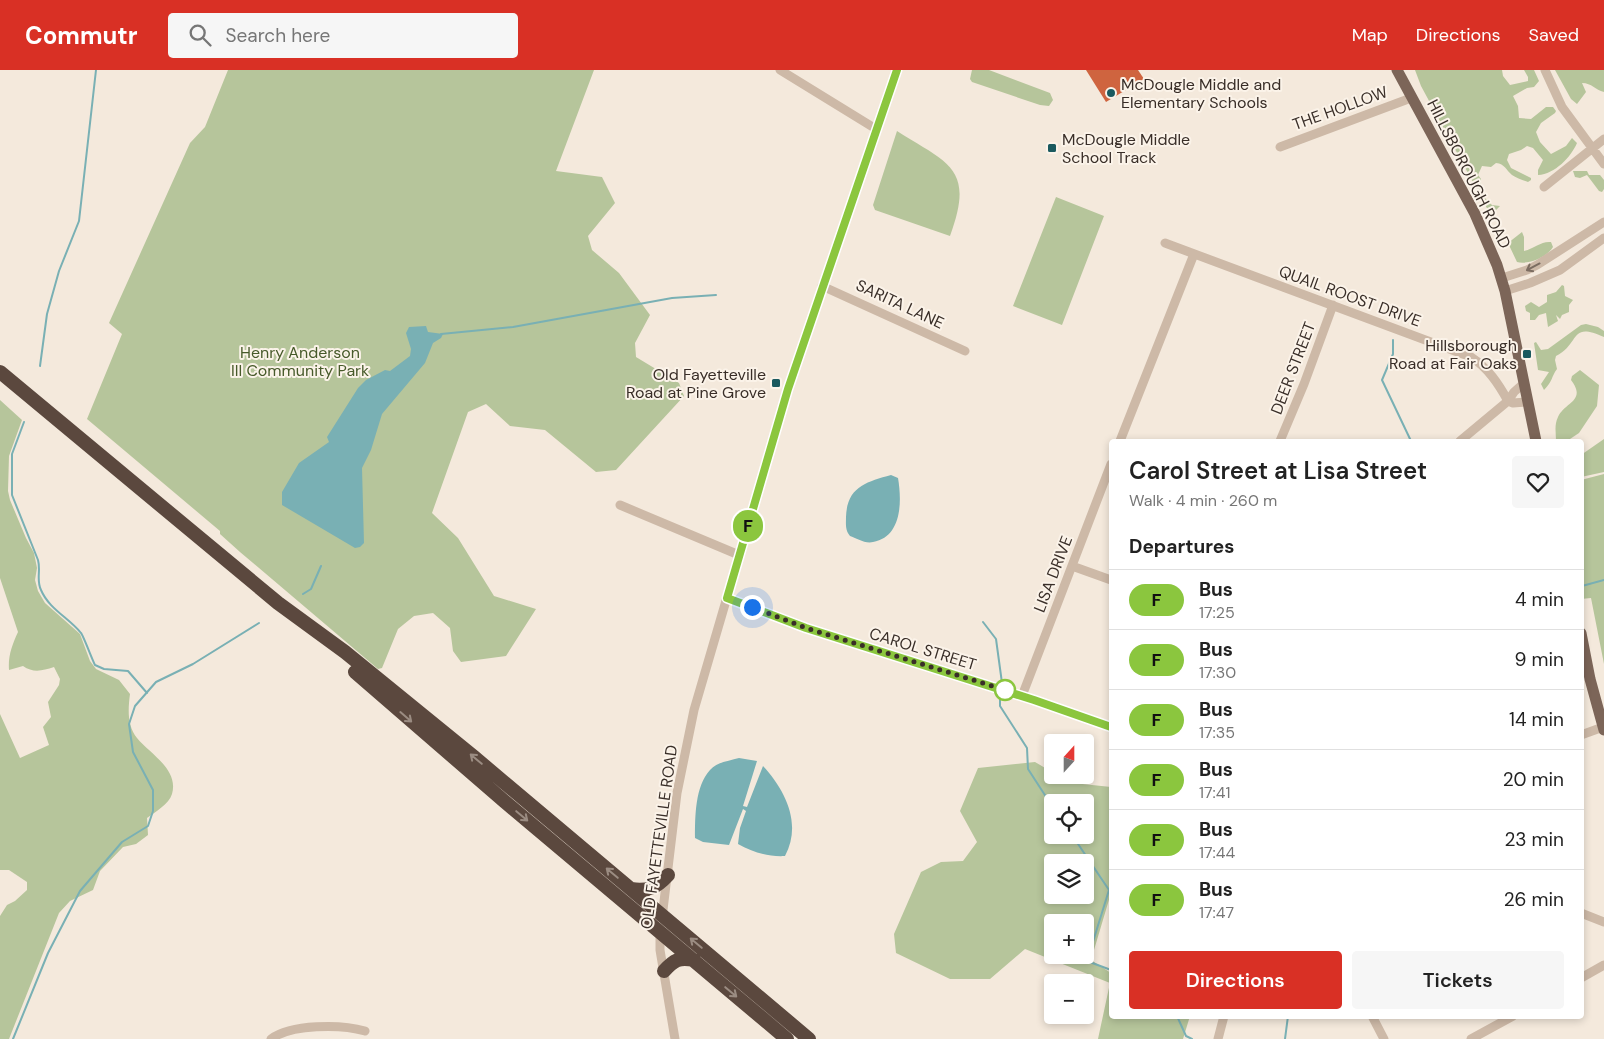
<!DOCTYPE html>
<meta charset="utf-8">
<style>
:root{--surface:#fff;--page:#f6f6f6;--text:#222;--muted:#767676;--line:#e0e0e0;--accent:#d93025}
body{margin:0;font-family:"DM Sans",sans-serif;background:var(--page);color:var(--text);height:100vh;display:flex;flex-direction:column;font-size:19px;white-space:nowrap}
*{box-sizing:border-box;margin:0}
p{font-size:16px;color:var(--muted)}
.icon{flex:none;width:28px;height:28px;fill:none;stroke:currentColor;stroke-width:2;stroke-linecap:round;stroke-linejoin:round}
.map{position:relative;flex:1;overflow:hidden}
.sheet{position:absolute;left:1109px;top:369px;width:475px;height:580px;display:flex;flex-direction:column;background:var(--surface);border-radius:5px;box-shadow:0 2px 8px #0003}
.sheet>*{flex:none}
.badge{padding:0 10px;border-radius:16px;font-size:18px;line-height:32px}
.needle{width:32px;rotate:21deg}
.buttons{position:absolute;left:1044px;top:664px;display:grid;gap:10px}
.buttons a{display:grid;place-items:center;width:50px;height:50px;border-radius:5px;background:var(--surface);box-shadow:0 2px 8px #0003;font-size:25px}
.you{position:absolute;width:25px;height:25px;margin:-12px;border:4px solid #fff;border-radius:50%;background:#1a73e8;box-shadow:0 0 0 8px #1a73e833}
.map>.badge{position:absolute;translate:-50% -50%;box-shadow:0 0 0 2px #fff}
h2{padding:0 20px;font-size:19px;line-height:45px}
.round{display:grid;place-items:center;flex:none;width:52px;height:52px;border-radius:5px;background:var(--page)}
.summary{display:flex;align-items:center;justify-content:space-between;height:85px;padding:0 20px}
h1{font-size:24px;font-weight:600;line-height:38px}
.primary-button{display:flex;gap:10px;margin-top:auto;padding:10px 20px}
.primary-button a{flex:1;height:58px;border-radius:5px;background:var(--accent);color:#fff;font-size:20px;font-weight:600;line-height:58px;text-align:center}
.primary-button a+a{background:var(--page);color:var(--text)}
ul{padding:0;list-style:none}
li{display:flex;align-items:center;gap:15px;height:60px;padding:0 20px;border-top:1px solid var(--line)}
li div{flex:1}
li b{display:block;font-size:19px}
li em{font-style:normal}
li .badge{min-width:55px;font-weight:700;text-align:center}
header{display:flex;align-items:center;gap:30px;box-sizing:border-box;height:70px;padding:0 25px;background:var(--accent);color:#fff}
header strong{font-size:24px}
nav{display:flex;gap:28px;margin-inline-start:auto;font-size:18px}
.search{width:350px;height:45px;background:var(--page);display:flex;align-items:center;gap:12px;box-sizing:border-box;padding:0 18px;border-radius:5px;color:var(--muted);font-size:19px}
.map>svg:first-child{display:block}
</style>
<header>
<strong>Commutr</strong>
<div class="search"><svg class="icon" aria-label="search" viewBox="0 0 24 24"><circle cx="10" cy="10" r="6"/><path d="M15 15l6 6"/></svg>Search here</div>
<nav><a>Map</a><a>Directions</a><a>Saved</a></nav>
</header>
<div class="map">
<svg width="1604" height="969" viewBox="0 0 1604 969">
<rect width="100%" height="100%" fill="#f4e9dc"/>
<!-- green -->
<path fill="#b6c59b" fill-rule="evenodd" d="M228 0H594L556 101 602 107 615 133 588 166 592 180 619 203 650 245 635 273 636 287 679 313 684 326 616 400 596 402 545 360 510 356 486 334 468 342 432 443 458 468 494 526 536 539 506 586 461 592 453 581 450 558 433 543 414 546 398 559 382 598 378 599 240 482 220 464V461L87 349 122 264 109 253 190 73 205 57Z
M972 0H989L1050 23 1053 30 1049 36 1040 35 972 12 970 9Z
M1415 0H1502L1503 6 1510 15 1528 11V7L1524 0H1534L1539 11 1534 17 1527 18 1513 26 1518 36 1519 48 1531 49 1546 37H1553L1556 41 1555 43 1541 53 1536 62 1540 72 1551 84 1566 76 1572 68 1577 73C1571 87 1555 104 1538 105V100L1543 90 1533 78 1527 76 1521 80 1509 84 1507 90 1511 98 1531 108V110L1528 112C1523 110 1516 108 1512 105 1506 100 1505 94 1496 93L1491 97 1482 96 1478 105 1481 109 1480 123 1492 135 1500 136 1493 143 1489 142 1421 16Z
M1555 0H1604V22C1595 20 1592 13 1582 13L1586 22 1577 34 1571 29Z
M897 61C949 94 975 98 950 166L875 140 873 135Z
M1573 101H1587L1589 105H1600L1604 110V119L1602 122 1599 121 1587 105 1580 108 1575 107Z
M1056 127 1104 146 1062 255 1013 236Z
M1522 162 1524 167V181C1535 178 1541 171 1551 172L1553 177C1547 187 1529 195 1517 192L1508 173Z
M1562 215 1564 216 1565 226 1573 230 1569 235V242L1562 245 1560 249 1556 245 1558 251 1548 257 1546 243 1539 245 1535 250H1530V243L1526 241 1525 236 1531 232 1539 237 1547 232V225L1556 222Z
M1586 254 1598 257 1604 261V267C1569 251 1581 273 1556 286L1555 290 1557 299C1551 307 1553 311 1544 320L1541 314 1549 302 1538 300 1534 273 1536 272 1541 280 1548 279 1581 255Z
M1580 300 1599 315 1597 336 1579 363 1567 371H1556C1556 363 1554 355 1558 347 1565 332 1587 331 1571 310L1572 306Z
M0 330 22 350 9 386 8 421 10 430 26 468 34 483 37 498 35 510 38 521 45 533 80 564 90 591 96 599 119 610 130 624C128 639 127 656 137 668 150 684 179 699 172 724 169 734 155 742 147 748L148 765 136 774 123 777 100 801 93 820 70 831 59 843 9 969H0V846L7 835 15 831 27 820V812L9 800H0V644L20 688 49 675 43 657 51 647 48 632 59 615 60 609 54 597C42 601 33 603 23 596L9 600C8 586 12 575 18 562L0 508Z
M1604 369V402L1581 407V385Z
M1604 404V594L1591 528 1581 529V410Z
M1035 692 1052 702V705H1059L1073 713 1111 717V823L1091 890 1111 903V946H1190L1183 969H1098L1110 913 1025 879 990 909H950L896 883 894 864 921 802 941 792 963 791 977 772 960 741 978 698ZM1052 732H1085V765H1052ZM1085 792V825H1052V792ZM1052 852H1085V885H1052Z"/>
<!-- water -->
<path fill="#79b0b4" d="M426 256 428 262 443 264 441 268 433 273 425 293 382 344 371 380 362 398 364 473 360 477 355 478 282 435V422L299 393 329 372 327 367 358 318 366 310 385 300 390 301 410 286 411 279 406 263 409 257Z
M891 405 898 408C902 431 902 467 873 472 865 474 856 468 850 466 845 460 846 454 846 447 847 417 866 412 891 405Z
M739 688 757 691 743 736 747 737 763 696C786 721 802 754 785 786 768 787 752 782 738 774L740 758 746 741 743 739 729 775 703 772 695 768C695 747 695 716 710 700 717 692 729 691 739 688Z"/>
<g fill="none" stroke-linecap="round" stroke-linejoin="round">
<!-- stream -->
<path stroke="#79b0b4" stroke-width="2" d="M441 264 513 257 672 228 716 225
M1393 270V284L1382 310 1411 371
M40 296 47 244 59 201 79 151 96 0
M24 352 12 384V425L38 490C41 501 36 510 41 520 49 539 69 548 81 563 83 565 92 589 95 595L104 599 128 601 147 623
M1582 516 1604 510
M303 524 311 519 321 496
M983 552 996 569 1002 613
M1000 624V636L1027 678 1028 699 1052 736
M1072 765 1109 820 1087 891 1111 900
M1177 946 1186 966 1192 969
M13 969 48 883 80 821 122 772 148 756 153 741V720L133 682 129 654 135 636 156 612 193 594 259 553
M1285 969 1288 946"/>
</g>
<!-- building -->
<path fill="#cf643f" d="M1086 0H1138L1144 9 1106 32Z"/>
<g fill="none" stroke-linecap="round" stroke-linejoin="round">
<!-- minor -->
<path stroke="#cdb9a7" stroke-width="9" d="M780 0 876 59
M1545 0 1562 37 1604 94
M1280 77 1411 28
M1544 117 1604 69
M1165 173 1471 287C1488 298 1498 313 1508 331
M1502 208 1527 200 1537 195 1604 152
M822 216 965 281
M1505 221 1530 213 1560 200 1604 168
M1508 331 1513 333 1526 332
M1120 371 1194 184
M1280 371 1304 314 1333 235
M1460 371 1508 331 1514 322 1523 314
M620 435 739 485
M1072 496 1111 510
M727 528 806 558 1035 630 1111 657
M1022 626 1111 394
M1581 665 1603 657
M1581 843 1604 852
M662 848 677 723 694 640 788 319 897 0
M660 861V880L675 969
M1581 908 1604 895
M1372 946 1384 969
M271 969C291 954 341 954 365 961
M1218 969 1224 946
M1471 969 1513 946"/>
<!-- major -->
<path stroke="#7c6558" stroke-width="11" d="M1397 0 1475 144 1497 195 1505 221 1536 371
M1581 563 1590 609 1604 660"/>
<!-- highway -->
<path stroke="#5b483e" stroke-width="14" d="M0 302 278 533 345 582 474 687 809 969
M355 602 504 731 787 969
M631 819C648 822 657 817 668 805
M664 901C674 890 679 887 694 890"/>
</g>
<!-- one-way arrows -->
<defs><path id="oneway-shaft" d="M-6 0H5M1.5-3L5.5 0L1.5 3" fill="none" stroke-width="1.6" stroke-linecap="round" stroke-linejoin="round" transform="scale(1.25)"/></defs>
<use stroke="#7c6d61" href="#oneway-shaft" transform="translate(1533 197) rotate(152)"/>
<g stroke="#9b8c82">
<use href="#oneway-shaft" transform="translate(406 647) rotate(41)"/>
<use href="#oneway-shaft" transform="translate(476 689) rotate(-140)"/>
<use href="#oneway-shaft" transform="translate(522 746) rotate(40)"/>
<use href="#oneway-shaft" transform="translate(612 803) rotate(-140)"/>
<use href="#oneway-shaft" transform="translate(696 873) rotate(-140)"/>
<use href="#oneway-shaft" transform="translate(731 922) rotate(40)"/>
</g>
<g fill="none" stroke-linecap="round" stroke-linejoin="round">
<defs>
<path id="line" d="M897 0 788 319 727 528 806 558 1034 630 1111 657"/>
</defs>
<!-- line casing -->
<use href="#line" stroke="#fff" stroke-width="11"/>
<!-- line -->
<use href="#line" stroke="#8bc63e" stroke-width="8"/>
<!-- walk -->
<path stroke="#392e28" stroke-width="5" stroke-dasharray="0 9" d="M752 537 806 558 1005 620"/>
</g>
<!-- markers -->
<g fill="#1a595e" stroke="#fbf3e9" stroke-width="2">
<circle cx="1111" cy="23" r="5"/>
<rect x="1047" y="73" width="10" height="10" rx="2.5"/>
<rect x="1522" y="279" width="10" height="10" rx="2.5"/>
<rect x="771" y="308" width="10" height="10" rx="2.5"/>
</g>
<circle fill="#fff" stroke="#8bc63e" stroke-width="2.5" cx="1005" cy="620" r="10"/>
<g text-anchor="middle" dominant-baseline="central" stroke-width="4" stroke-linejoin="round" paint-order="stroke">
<!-- poi labels -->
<g font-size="16" fill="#392e28" stroke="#fbf3e9" text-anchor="start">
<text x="1121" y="14">McDougle Middle and<tspan x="1121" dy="18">Elementary Schools</tspan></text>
<text x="1062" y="69">McDougle Middle<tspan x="1062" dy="18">School Track</tspan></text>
<text x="1517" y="275" text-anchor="end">Hillsborough<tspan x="1517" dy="18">Road at Fair Oaks</tspan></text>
<text x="766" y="304" text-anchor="end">Old Fayetteville<tspan x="766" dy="18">Road at Pine Grove</tspan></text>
</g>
<!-- street labels -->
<g font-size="16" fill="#392e28" stroke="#fbf3e9">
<text transform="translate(1340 38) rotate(-20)">THE HOLLOW</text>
<text transform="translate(1469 104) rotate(63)">HILLSBOROUGH ROAD</text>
<text transform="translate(1350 226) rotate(20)">QUAIL ROOST DRIVE</text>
<text transform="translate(900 234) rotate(25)">SARITA LANE</text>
<text transform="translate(1293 298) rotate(-69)">DEER STREET</text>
<text transform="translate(1053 504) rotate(-69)">LISA DRIVE</text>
<text transform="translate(923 579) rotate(17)">CAROL STREET</text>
<text transform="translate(659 767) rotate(-82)">OLD FAYETTEVILLE ROAD</text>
</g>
<!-- park labels -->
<g font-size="16" fill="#475a2a" stroke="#fbf3e9">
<text x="300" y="282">Henry Anderson<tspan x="300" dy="18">III Community Park</tspan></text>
</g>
</g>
</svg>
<div class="buttons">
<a><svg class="needle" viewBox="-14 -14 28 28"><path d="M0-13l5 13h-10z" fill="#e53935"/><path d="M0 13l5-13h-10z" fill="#767676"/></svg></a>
<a><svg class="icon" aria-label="locate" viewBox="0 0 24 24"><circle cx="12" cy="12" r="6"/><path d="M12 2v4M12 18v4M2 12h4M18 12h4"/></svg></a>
<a><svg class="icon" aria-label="layers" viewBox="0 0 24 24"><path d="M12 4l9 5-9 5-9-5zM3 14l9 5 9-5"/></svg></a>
<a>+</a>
<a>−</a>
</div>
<div class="you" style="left:752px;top:537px"></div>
<b class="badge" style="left:748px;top:456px;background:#8bc63e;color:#111">F</b>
<section class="sheet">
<div class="summary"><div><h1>Carol Street at Lisa Street</h1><p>Walk · 4 min · 260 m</p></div><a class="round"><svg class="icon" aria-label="heart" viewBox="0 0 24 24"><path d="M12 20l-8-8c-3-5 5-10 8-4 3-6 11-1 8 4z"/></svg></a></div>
<h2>Departures</h2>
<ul>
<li><span class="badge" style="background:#8bc63e;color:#111">F</span><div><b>Bus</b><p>17:25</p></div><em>4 min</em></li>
<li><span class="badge" style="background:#8bc63e;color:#111">F</span><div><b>Bus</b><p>17:30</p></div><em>9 min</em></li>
<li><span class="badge" style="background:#8bc63e;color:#111">F</span><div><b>Bus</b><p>17:35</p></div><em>14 min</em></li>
<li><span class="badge" style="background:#8bc63e;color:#111">F</span><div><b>Bus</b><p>17:41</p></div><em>20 min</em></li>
<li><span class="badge" style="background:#8bc63e;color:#111">F</span><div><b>Bus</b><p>17:44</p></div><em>23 min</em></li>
<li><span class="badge" style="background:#8bc63e;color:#111">F</span><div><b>Bus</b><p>17:47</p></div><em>26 min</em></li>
</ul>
<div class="primary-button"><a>Directions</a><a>Tickets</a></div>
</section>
</div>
